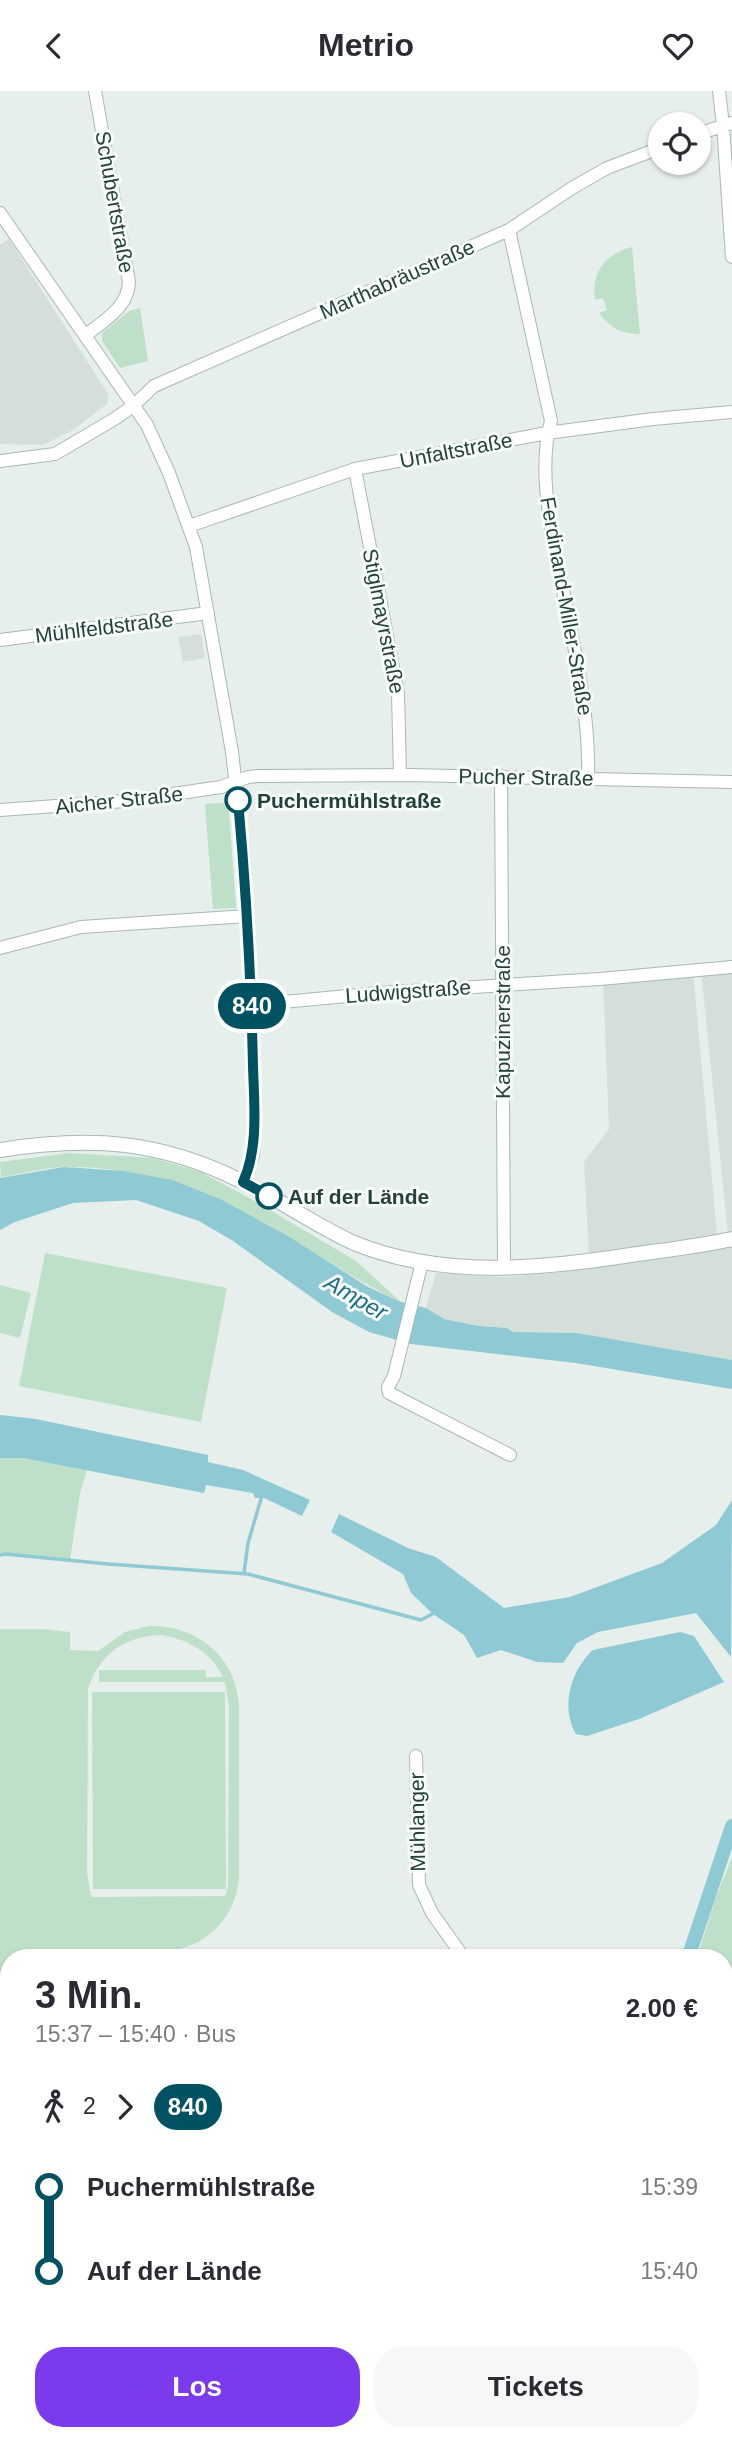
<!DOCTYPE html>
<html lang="de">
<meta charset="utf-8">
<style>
:root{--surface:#fff;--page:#f7f7f7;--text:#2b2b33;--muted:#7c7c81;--accent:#7c3aed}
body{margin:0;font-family:Arial,sans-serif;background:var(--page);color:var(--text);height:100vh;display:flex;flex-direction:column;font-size:26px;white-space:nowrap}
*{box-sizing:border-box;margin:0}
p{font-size:23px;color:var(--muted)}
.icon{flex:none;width:38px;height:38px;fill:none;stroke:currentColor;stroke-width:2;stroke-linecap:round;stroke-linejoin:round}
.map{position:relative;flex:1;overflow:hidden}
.details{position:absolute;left:0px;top:1858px;width:733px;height:492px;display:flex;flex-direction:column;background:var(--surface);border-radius:28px 28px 0 0;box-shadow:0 2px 5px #0004}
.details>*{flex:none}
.badge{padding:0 14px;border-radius:23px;font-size:24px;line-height:46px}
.tools{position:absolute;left:648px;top:21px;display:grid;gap:14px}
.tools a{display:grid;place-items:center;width:63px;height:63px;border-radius:50%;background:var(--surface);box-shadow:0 2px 5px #0004;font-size:35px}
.map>.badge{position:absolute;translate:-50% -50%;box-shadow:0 0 0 4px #fff}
.legs{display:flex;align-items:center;gap:10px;height:77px;padding:0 35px;font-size:23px}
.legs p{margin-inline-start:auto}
.overview{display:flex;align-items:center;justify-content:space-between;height:119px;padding:0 35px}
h1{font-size:38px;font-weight:600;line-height:52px}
.action{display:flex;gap:14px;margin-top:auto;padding:14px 35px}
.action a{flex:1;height:80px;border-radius:28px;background:var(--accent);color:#fff;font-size:28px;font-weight:600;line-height:80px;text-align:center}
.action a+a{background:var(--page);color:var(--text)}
ul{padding:0 35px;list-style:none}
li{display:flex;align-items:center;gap:24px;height:84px;font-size:26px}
li i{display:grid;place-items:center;width:10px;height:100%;margin:0 9px;background:currentColor}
li i::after{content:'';width:18px;height:18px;margin:-9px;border:5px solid;border-radius:50%;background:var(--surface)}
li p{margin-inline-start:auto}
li:first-child i{background:linear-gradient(#0000 50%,currentColor 0)}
li:last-child i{background:linear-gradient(currentColor 50%,#0000 0)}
header{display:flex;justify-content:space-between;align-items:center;height:91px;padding:0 35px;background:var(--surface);font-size:32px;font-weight:600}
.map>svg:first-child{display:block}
</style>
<header><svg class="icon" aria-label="back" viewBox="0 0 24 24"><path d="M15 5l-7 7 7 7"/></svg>Metrio<svg class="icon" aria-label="heart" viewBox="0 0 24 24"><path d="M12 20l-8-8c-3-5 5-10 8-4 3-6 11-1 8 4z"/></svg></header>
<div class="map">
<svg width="732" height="2349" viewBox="0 0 732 2349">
<rect width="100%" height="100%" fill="#e6efeb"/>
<!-- built -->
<path fill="#d4dfda" d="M9 148 108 303V312L73 339 43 354 0 353V154Z
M201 543 205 567 183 571 178 546Z
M732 878V1142L728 1143 701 880Z
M693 880 717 1143 589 1164 584 1071 609 1038 603 886Z
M732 1155V1269L577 1242 513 1241 507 1237 479 1235 444 1228 426 1217 436 1182 505 1186 546 1183Z"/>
<!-- green -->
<path fill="#bfe0c8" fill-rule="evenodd" d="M632 156 640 243C621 243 611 237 599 222L607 219 603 207 595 209C591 181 605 163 632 156Z
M140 217 148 270 120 277 102 250V242L129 220Z
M223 712 229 720 236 817 213 818 205 713Z
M69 1062 153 1067 201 1081 253 1109 356 1170 401 1211C362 1193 327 1169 290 1147 222 1105 147 1074 64 1076 44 1077 22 1083 1 1086L0 1071Z
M45 1162 227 1197 201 1331 19 1295Z
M0 1194 31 1202 20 1247 0 1242Z
M0 1367H23L87 1379 80 1402 70 1469 5 1463 0 1464Z
M149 1535C197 1534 237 1566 239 1616V1786C235 1839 189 1868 138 1860V1867H9V1913L0 1902V1538H42L70 1541V1559L98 1560 125 1541ZM161 1544C188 1548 211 1561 223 1586H206V1579H99V1591H225L229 1616 228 1796 225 1805 91 1806 87 1781 88 1598C99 1563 125 1545 161 1544Z
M92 1601H225L226 1798H93Z
M732 1766V2019L725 2025 724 1867H697L715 1809Z
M725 2124 732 2126V2349H574L577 2342H724Z
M401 2342H568L564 2349H401Z"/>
<!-- water -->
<path fill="#8ec9d4" d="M64 1076 124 1080 172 1089 220 1108 288 1145 368 1196 401 1211 426 1217 444 1228 479 1235 507 1237 513 1241 577 1242 732 1269V1298L576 1272 411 1253 369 1241 332 1221 233 1150 199 1130 136 1109 73 1112 15 1131 0 1139V1087Z
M0 1324 36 1328 208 1364V1371L243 1379 310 1409 302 1425 264 1407H255L253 1402 206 1394 204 1402 23 1367H0Z
M732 1409 731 1566 696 1522 598 1541 577 1552 563 1572 537 1571 501 1559 477 1567 464 1544 433 1523 411 1502 403 1483 331 1441 339 1423 408 1457 436 1466 504 1517 570 1506 662 1472 716 1434Z
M680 1541 694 1545 724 1591 639 1628 587 1645 576 1643C560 1616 571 1579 593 1559Z"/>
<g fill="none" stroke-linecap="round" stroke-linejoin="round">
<!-- stream -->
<path stroke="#8ec9d4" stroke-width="3.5" d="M0 1464 5 1463 108 1473 248 1483 421 1529 434 1522
M244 1482 248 1452 261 1408"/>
<!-- canal -->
<path stroke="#8ec9d4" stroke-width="14" d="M688 1867 732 1735"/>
<defs>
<path id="minor" d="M719 0 723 34 732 166
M698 43 732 32
M0 122 147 334 169 382 196 456 232 661 244 767 252 933 254 1027 253 1065 243 1091
M509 139 551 330C538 377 550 432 559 479 572 548 590 617 588 687
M85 245C104 229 128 217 129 191L95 0
M0 370 55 363 116 327 133 315 154 295 509 139 572 97 607 77 660 57
M355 378 398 602 400 684
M189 435 355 378 547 342 653 328 732 321
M0 549 208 522
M501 685 504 1177
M0 719 125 710 221 696 248 686 258 685 409 684 732 691
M0 857 81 836 247 825
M251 914 379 902 600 888 732 876
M422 1171 394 1285 388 1296 389 1302 510 1364
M416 1665 419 1794 432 1822 464 1867
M724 2038 732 2031"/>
<path id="tertiary" d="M0 1059C90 1045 159 1049 241 1090 280 1109 315 1134 354 1152 442 1188 540 1178 631 1164 665 1159 699 1155 732 1148"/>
<path id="primary" d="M724 2095 732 2097
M0 2127 9 2128"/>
</defs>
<!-- minor casing -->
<use href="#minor" stroke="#a8b8b2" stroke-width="14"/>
<!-- tertiary casing -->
<use href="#tertiary" stroke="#a8b8b2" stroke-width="16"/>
<!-- primary casing -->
<use href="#primary" stroke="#c2cac8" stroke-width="19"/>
<!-- minor -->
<use href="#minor" stroke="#fff" stroke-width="12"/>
<!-- tertiary -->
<use href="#tertiary" stroke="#fff" stroke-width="14"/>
<!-- primary -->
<use href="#primary" stroke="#6aa596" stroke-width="18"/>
</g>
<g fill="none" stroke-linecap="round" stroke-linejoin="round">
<defs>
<path id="line-1" d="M238 709C246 797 251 886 253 975 254 1013 259 1056 243 1091L269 1105"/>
</defs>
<!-- line-1 casing -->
<use href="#line-1" stroke="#fff" stroke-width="16"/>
<!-- line-1 -->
<use href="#line-1" stroke="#005262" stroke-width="10"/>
</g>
<!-- markers -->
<g fill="#fff" stroke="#005262" stroke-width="3.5">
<circle cx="238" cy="709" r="12"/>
<circle cx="269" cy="1105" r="12"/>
</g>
<g text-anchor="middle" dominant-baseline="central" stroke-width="6" stroke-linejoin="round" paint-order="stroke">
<!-- street labels -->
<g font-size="21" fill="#24423a" stroke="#f7fbf9">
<text transform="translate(115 111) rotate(80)">Schubertstraße</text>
<text transform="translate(397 188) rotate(-24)">Marthabräustraße</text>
<text transform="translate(456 359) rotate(-11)">Unfaltstraße</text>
<text transform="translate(567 515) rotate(80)">Ferdinand-Miller-Straße</text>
<text transform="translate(384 530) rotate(79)">Stiglmayrstraße</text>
<text transform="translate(104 536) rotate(-7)">Mühlfeldstraße</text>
<text transform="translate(526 686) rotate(1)">Pucher Straße</text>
<text transform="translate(119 709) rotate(-6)">Aicher Straße</text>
<text transform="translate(408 900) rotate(-4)">Ludwigstraße</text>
<text transform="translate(502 931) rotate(-90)">Kapuzinerstraße</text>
<text transform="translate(417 1731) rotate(-91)">Mühlanger</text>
</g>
<!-- stop labels -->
<g font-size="21" font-weight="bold" fill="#24423a" stroke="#f7fbf9" text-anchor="start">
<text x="257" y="709">Puchermühlstraße</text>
<text x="288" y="1105">Auf der Lände</text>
</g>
<!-- water labels -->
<g font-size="23" font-style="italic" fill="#1c6f80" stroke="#f7fbf9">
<text transform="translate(356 1206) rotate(30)">Amper</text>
</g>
</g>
</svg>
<div class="tools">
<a><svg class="icon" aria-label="locate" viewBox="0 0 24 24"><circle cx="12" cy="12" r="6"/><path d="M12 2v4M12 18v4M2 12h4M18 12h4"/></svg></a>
</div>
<b class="badge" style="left:252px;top:915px;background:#005262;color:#fff">840</b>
<section class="details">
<div class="overview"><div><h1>3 Min.</h1><p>15:37 – 15:40 · Bus</p></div><b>2.00 €</b></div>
<div class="legs"><svg class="icon" aria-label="walk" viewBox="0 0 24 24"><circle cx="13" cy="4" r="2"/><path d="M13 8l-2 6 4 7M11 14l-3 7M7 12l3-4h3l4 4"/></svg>2<svg class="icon" aria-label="forward" viewBox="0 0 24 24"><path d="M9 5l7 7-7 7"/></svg><b class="badge" style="background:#005262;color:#fff">840</b></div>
<ul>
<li><i style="color:#005262"></i><b>Puchermühlstraße</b><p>15:39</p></li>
<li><i style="color:#005262"></i><b>Auf der Lände</b><p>15:40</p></li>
</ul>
<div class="action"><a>Los</a><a>Tickets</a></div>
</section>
</div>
